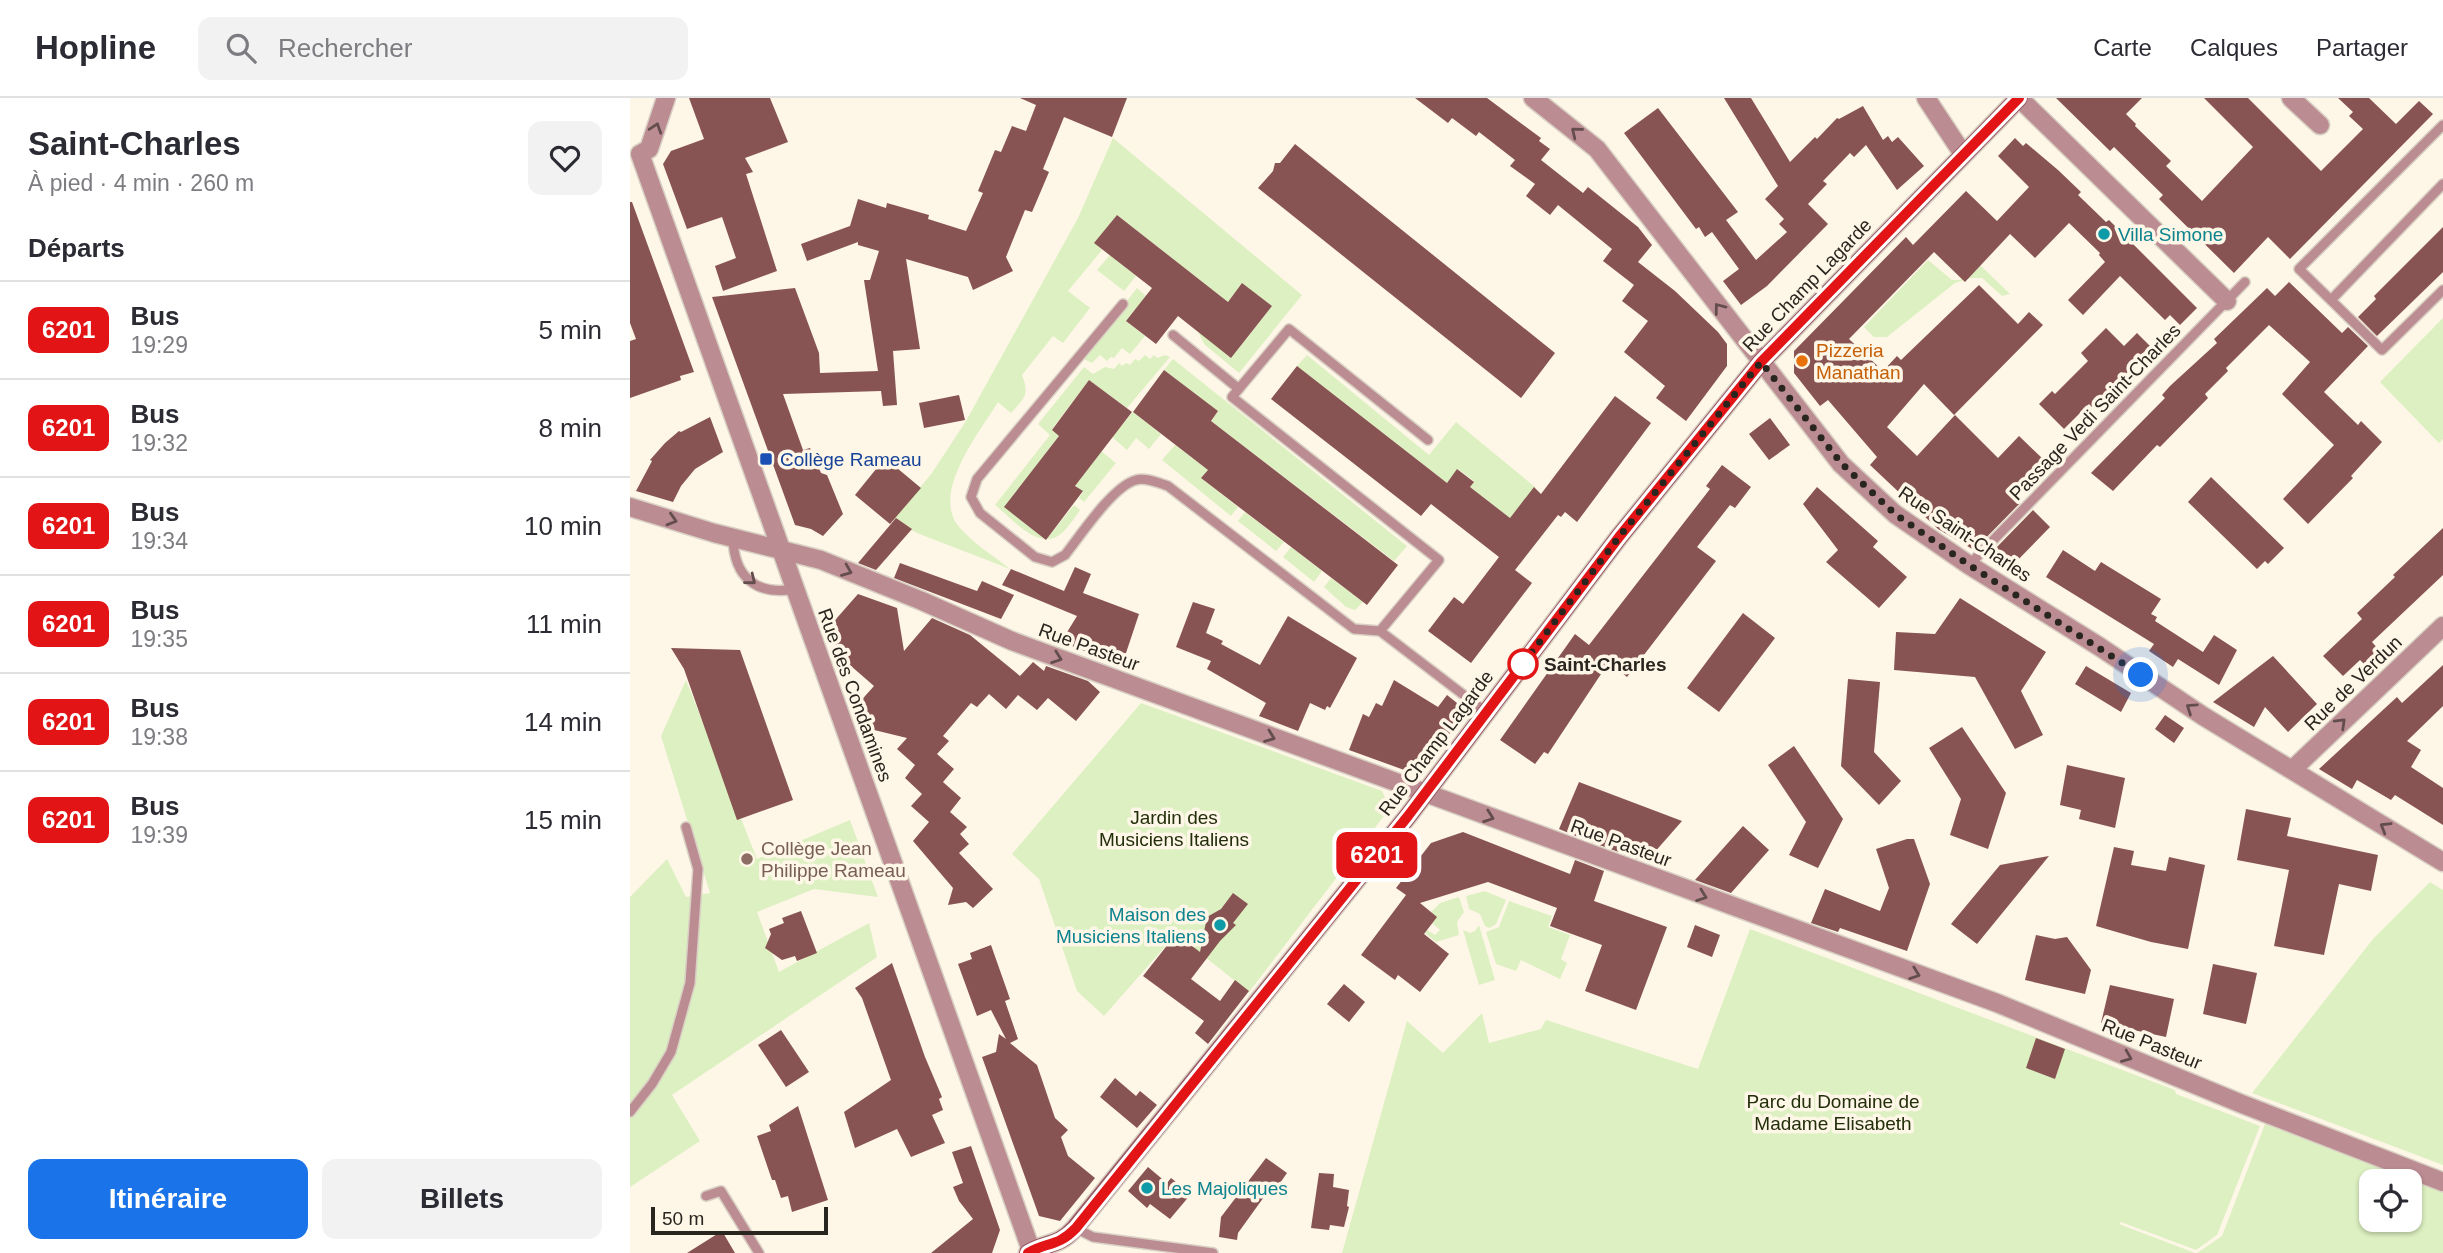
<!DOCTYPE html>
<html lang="fr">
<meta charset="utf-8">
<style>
:root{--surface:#fff;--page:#f2f2f3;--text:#2b2b33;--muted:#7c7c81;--line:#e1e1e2;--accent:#1a73e8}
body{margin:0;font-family:Arial,sans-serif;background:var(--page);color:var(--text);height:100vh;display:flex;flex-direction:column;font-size:26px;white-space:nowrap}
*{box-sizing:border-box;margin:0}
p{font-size:23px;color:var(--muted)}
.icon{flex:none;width:38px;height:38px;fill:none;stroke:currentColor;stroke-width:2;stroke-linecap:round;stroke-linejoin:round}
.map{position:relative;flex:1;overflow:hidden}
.side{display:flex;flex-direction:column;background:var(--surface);width:630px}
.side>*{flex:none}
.badge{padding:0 14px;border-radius:10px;font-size:24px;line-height:46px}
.controls{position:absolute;left:1729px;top:1071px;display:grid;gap:14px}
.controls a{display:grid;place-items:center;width:63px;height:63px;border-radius:14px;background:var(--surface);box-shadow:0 2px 5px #0004;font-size:35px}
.scale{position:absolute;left:21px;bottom:18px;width:177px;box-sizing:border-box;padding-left:7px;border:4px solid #29251f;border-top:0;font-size:19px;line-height:24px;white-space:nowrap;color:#29251f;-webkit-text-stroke:5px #fef6e7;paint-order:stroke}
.you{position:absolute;width:35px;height:35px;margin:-18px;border:5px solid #fff;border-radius:50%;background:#1a73e8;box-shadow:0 0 0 10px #1a73e833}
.map>.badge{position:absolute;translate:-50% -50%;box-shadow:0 0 0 4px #fff}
h2{padding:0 28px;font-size:26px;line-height:63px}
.round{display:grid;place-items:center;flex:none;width:74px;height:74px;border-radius:14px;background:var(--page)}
.overview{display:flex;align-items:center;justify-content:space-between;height:119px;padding:0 28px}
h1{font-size:33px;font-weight:700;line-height:52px}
.cta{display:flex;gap:14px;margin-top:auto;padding:14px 28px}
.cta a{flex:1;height:80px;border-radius:14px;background:var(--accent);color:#fff;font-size:28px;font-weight:700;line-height:80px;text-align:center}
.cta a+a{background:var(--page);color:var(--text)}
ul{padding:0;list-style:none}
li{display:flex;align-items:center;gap:21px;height:98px;padding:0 28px;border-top:2px solid var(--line)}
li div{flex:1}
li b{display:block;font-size:26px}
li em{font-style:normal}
li .badge{min-width:77px;font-weight:700;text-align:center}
header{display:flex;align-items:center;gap:42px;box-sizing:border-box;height:98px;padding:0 35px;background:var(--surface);border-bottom:2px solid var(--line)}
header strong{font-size:33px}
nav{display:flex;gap:38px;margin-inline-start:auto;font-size:24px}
.search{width:490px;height:63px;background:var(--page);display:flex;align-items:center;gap:18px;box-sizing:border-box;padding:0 24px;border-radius:14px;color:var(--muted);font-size:26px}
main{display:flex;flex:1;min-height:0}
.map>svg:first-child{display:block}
</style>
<header>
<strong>Hopline</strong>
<div class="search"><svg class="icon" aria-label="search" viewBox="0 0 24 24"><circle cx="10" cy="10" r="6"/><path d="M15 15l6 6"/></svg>Rechercher</div>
<nav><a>Carte</a><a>Calques</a><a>Partager</a></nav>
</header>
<main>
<section class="side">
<div class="overview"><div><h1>Saint-Charles</h1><p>À pied · 4 min · 260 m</p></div><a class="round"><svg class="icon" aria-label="heart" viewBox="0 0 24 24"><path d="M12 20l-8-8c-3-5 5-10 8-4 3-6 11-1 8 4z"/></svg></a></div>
<h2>Départs</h2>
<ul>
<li><span class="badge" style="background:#e21416;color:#fff">6201</span><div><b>Bus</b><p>19:29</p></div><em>5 min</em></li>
<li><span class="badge" style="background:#e21416;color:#fff">6201</span><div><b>Bus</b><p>19:32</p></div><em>8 min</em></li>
<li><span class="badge" style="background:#e21416;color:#fff">6201</span><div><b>Bus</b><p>19:34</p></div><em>10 min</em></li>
<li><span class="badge" style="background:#e21416;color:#fff">6201</span><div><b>Bus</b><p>19:35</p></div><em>11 min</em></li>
<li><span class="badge" style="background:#e21416;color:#fff">6201</span><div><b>Bus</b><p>19:38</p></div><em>14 min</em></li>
<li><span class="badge" style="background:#e21416;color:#fff">6201</span><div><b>Bus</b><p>19:39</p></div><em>15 min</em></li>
</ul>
<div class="cta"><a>Itinéraire</a><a>Billets</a></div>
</section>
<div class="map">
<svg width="1813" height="1155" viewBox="0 0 1813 1155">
<rect width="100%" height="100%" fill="#fef6e7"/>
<!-- green -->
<path fill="#ddf0c1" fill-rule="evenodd" d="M483 40 672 197 609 275 574 246 565 227 573 237 601 260 642 208 612 186 598 204 487 117 465 145 472 152 438 193 460 210 433 245 423 238 392 277C400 298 394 300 381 315L368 304C350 334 299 396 330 430 344 446 364 458 380 471L287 435 263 422 302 375 336 323 448 120Z
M480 157 506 178 494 193 467 172Z
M1298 162 1322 182H1330L1347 164 1380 196 1372 198 1352 180H1341L1325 185 1257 239H1244L1234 229Z
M507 190 516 198 496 223 515 238 500 256 492 250 484 260 481 259 477 263 470 257 462 265 452 260Z
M1813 220V341L1809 345 1750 284Z
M515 257 520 261 524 257 527 260 535 257 540 259 497 310 459 282 422 331 429 338 375 409 416 442 444 407 450 412C445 419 440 427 433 434 410 456 383 421 365 407L420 337 408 326 454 269 463 276 475 269 484 271 489 265 492 268 496 265 500 267 505 261 509 263Z
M677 257 799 357 826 324 905 389 880 420 840 389 844 383 828 371 817 385 667 268Z
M543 261 777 448 764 463 581 323 588 313 534 272Z
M503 314 531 336 519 351 506 340 497 352 482 339Z
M545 347 578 372 572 381 608 409 601 418 532 362Z
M471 353 486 365 454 404 449 400 453 394 445 388Z
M615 414 654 444 646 453 608 423Z
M661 449 692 473 684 484 653 459Z
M701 480 733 504 725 512 716 509 694 489Z
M56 582 127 761 220 722 248 799 184 791 127 814 149 874 239 825 247 859 42 997 70 1043 0 1089V799L37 761 56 799 80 795 31 638Z
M511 605 752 693 760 710 619 894 546 836 474 918 447 893 409 781 382 756Z
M1800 784 1813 792V1067L1622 995 1743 841Z
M855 793 876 802 866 826 860 830 855 828 850 816 839 811 836 798Z
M829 799 834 814 827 824 829 837 806 844 795 835 797 832 805 837 810 832 802 825 801 814 810 805Z
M879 803 922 818 918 829 940 837 931 861 937 865 930 881 891 862 886 873 866 866 856 834 869 829Z
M849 827 865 882 849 887 833 832 840 835 845 833Z
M1120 831 1545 992 1546 996 1630 1028 1587 1137 1566 1152 1491 1124 1489 1126 1565 1155H712L777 923 813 955 852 915 859 945 911 931 916 922 1068 971Z
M1635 1026 1813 1094V1155H1567L1592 1138ZM1780 1083V1122H1741V1083Z"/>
<!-- building -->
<path fill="#875453" d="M59 0H140L158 44 115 60 123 74 116 76 147 173 93 193 85 168 106 160 92 119 57 131 33 66 41 53 74 41Z
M390 0H497L482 39 434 19 413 71 419 74 402 114 395 112 376 159 383 173 343 192 338 179 276 161 290 251 263 253 267 307 253 308 251 293 153 296 173 352 180 350 191 375 197 377 213 416 193 438 181 431 165 427 82 199 165 190 189 255 190 275 248 273 234 182H240L249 153 228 147V144L177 163 171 146 220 128 228 101 256 110 257 105 299 117 298 121 336 133 353 95 348 93 365 52 371 54 382 28 396 33 406 7Z
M785 0H857L911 40 909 43 920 51 911 62 953 95 958 89 1008 129 1022 147 1008 164 1045 193 1088 234 1097 246V268L1056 323 1026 300 1035 288 994 254 1018 223 992 203 1004 187 973 163 982 151 928 107 920 117 896 98 905 86 880 68 885 62 849 34 846 38 822 20 818 25Z
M1094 0H1121L1160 64 1185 39 1187 41 1207 20 1209 21 1233 8 1253 42 1258 38 1262 44 1268 39 1294 68 1267 92 1236 47 1224 59 1220 55 1193 83 1197 86 1178 106 1198 126 1137 188 1111 207 1093 183 1109 171 1082 134 1075 139 1069 129 1066 131 994 35 1028 10 1108 114 1096 122 1126 162 1157 134 1149 126 1154 121 1135 101 1148 88Z
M1426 0H1512L1496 16 1506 26 1505 28 1541 63 1536 68 1572 103 1623 49 1574 0H1618L1691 73 1733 31 1719 18 1723 14 1708 0H1739L1766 26 1789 3 1803 16 1660 161 1638 139 1604 175 1529 101 1533 97 1484 49 1480 53Z
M1385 40 1393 48 1396 45 1428 72 1451 94 1448 97 1476 124 1479 122 1567 210 1550 227 1540 217 1535 222 1490 178 1453 217 1438 202 1475 164 1469 157 1470 155 1439 125 1405 160 1380 136 1335 184 1304 154 1219 241 1253 273 1267 258 1271 262 1349 187 1388 226 1399 214 1413 227 1324 317 1294 286 1257 329 1287 358 1325 317 1368 360 1389 338 1413 361 1392 383 1395 386 1386 395 1393 402 1344 452 1308 431 1240 367 1247 359 1198 302 1190 308 1164 275V253L1276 139 1283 147 1336 93 1367 123 1399 89 1368 58Z
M665 46 925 255 891 300 628 90 643 73 645 65H650Z
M0 104H2L64 274 50 278 51 282 0 300V243L6 241 0 225Z
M487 117 598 204 612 185 642 208 601 260 548 218 526 246 496 223 522 190 464 145Z
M1813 129V174L1747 238 1728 219 1746 201 1744 198Z
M1659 184 1712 235 1718 229 1738 248 1694 294 1728 327 1731 323 1752 344 1721 378 1723 380 1678 426 1653 401 1704 347 1652 296 1680 264 1639 227 1596 270 1598 273 1575 296 1578 300 1530 349 1527 347 1483 393 1461 375 1535 300 1532 297 1540 288 1587 245 1584 241 1637 190 1645 198Z
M1476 230 1494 248 1507 235 1520 248 1504 264 1506 266 1462 309 1459 306 1434 331 1409 306 1422 293 1425 296 1458 263 1451 255Z
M667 268 817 385 827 371 844 384 840 389 880 420 904 389 911 396 985 298 1021 325 947 424 935 414 931 419 928 417 885 472 902 485 841 565 798 533 824 499 833 506 869 459 801 406 791 418 641 301Z
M534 272 588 313 581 323 768 467 737 507 571 380 578 372 503 314Z
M459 282 502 314 445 388 453 393 416 442 374 409 429 338 422 332Z
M329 297 335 322 294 330 289 305Z
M80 319 93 354 65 371 51 388 43 404 6 393 22 363 20 362 35 345 49 333 51 334Z
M1140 320 1160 347 1139 362 1119 336Z
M255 360 291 390 260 426 225 397Z
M1092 367 1121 389 1105 410 1100 407 1067 449 1086 463 997 579 979 564 918 656 914 654 905 666 870 642 945 536 959 547 1080 391 1076 388Z
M1581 379 1654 450 1638 466 1635 463 1627 471 1558 404Z
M1187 389 1248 443 1243 449 1277 479 1249 510 1196 464 1208 452 1173 406Z
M1403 412 1420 429 1383 467 1366 450Z
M266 420 282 431 246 472 228 465Z
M1813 430V477L1742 544 1749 552 1734 566 1730 562 1713 578 1693 558 1732 521 1727 515 1765 479 1763 477Z
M1433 452 1465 473 1471 464 1531 501 1521 516 1527 519 1525 523 1573 554 1584 537 1607 552 1589 587 1548 561 1543 569 1519 553 1524 546 1416 479Z
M270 465 347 493 352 483 384 497 371 521 264 480Z
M445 469 461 476 453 495 509 516 492 567 431 544 447 518 372 487 381 471 434 493Z
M228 496 267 510 274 553 302 520 340 537 390 578 403 564 414 573 416 568 458 583 470 594 446 623 418 600 407 612 388 597 376 611 359 596 347 609 341 605 313 638 319 643 307 656 324 671 313 684 331 700 320 714 337 729 330 736 339 746 329 755 363 791 343 810 336 804 318 807 323 790 283 743 299 724 281 708 292 696 275 680 285 667 267 651 277 640 236 630 227 607 244 588 221 568 214 571 199 529Z
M1330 500 1416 554 1391 593 1413 637 1385 651 1345 579 1264 572 1266 534 1305 536Z
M563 504 585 511 576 535 593 543 591 546 630 567 658 518 727 560 700 610 697 608 695 612 680 605 668 633 629 618 636 605 577 571 581 563 546 549Z
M1113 515 1145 540 1089 614 1057 590Z
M41 550 110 552 163 702 107 722 54 571Z
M1643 558 1687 606 1658 634 1635 609 1624 629 1583 604Z
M1813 567V608L1777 643 1791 652 1781 669 1813 690V727L1765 697 1761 702 1727 682 1722 691 1689 671 1767 599 1772 605Z
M1456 568 1501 595 1491 614 1445 586Z
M1218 581 1250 584 1244 654 1271 683 1249 707 1211 668Z
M764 582 808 609 817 597 837 613 793 671 777 673 719 652 733 616 739 619 746 605 752 608Z
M1535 617 1554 630 1544 645 1525 631Z
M1332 629 1376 695 1358 751 1320 737 1331 701 1299 650Z
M1164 648 1213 721 1188 770 1159 757 1176 724 1138 667Z
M1437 667 1495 680 1485 730 1449 721 1451 712 1430 707Z
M949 684 1052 723 1016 764 953 741 929 731Z
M1616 711 1661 720 1657 738 1748 757 1741 793 1709 786 1694 857 1644 848 1659 772 1607 762Z
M1113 728 1139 752 1101 795 1065 782Z
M833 734 940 776 945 762 974 773 964 803 1037 829 1006 912 955 893 972 847 920 828 927 810 858 784 790 805 807 819 794 836 819 856 790 894 768 877 765 882 731 857 776 797 766 790 801 745Z
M1277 741H1284L1300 786 1277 853 1210 830 1208 834 1181 825 1195 791 1250 813 1259 790 1246 751Z
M1484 749 1504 753 1501 767 1536 773 1539 759 1575 767 1558 851 1521 844 1466 828Z
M1419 758 1347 846 1321 826 1370 767Z
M603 795 618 806 603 825 606 827 590 843 561 881 590 903 605 882 619 893 578 946 565 935 574 923 513 878 546 836 570 854 577 819 591 811Z
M171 813 187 855 167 863 165 858 152 862 135 850 141 836 139 831 154 825 152 820Z
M1065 827 1090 837 1082 859 1057 849Z
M1406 837 1425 841 1437 839 1461 872 1455 896 1395 882Z
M361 847 380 901 375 903 388 941 380 945 407 967 425 1020 438 1032 431 1039 438 1058 465 1080 430 1123 409 1118 352 959 366 954 369 936 376 941 361 912 347 918 328 866 342 861 340 855Z
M262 865 295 959 312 999 309 1001 313 1012 302 1017 315 1045 281 1059 267 1031 225 1050 214 1014 261 982 232 900 225 890Z
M1583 866 1627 875 1616 926 1573 916Z
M714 886 735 904 719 924 697 906Z
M1480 887 1544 901 1536 939 1471 925Z
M151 932 179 974 156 989 128 947Z
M1406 940 1435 951 1425 981 1396 970Z
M485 980 506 998 510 993 527 1007 507 1030 470 999Z
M168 1008 198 1102 162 1114 158 1098 151 1100 145 1082H142L127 1038 141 1033 139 1027Z
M341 1048 370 1132 362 1155H301L343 1121 329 1103 323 1089 333 1085 322 1054Z
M636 1060 657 1075 643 1095 639 1092 608 1135 607 1142 589 1139 591 1119Z
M518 1069 537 1085 541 1080 561 1096 540 1121 520 1106 517 1110 498 1093Z
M689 1075 704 1076 703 1089 719 1092 717 1108 719 1109 714 1129 700 1127 699 1132 681 1130Z
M92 1133 105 1155H57Z"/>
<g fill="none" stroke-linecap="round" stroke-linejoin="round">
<defs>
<path id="service" d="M1813 27 1669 171 1752 252 1813 192
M1701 202 1813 86
M493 206 347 381 341 399 350 415 405 459 422 464 435 457C450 438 483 388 506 382 515 379 529 385 538 388L724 531 750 533
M543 237 609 291
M798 342 659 231 602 299 809 462 750 533 856 614
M103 440C104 479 126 498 165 491
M1339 467 1615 184
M0 1014 22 986 41 954 60 885 68 771 56 729
M76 1098 91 1093 129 1155
M445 1130 463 1139 583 1155"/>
<path id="minor" d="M903 0 967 51 1211 366 1265 416 1339 467 1470 549 1573 618 1813 764
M1296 0 1333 56
M1389 0 1597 203
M1661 0 1690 27
M10 56 401 1152
M10 56 19 51 36 0
M0 409 84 435 191 462 292 503 382 543 1367 905 1612 1006 1813 1084
M1662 672 1813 528"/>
<path id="secondary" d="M398 1155C416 1144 428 1149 445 1130L778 718 989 439 1131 264 1389 0"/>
</defs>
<!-- service casing -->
<use href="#service" stroke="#d8d0c3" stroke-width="12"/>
<!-- minor casing -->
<use href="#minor" stroke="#d8d0c3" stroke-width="21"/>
<!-- secondary casing -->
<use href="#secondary" stroke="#d8d0c3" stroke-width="21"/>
<!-- service -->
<use href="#service" stroke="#bc8c93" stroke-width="9"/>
<!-- minor -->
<use href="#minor" stroke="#bc8c93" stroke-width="18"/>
<!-- secondary -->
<use href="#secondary" stroke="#9b5963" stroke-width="18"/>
</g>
<!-- one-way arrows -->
<defs><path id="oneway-chevron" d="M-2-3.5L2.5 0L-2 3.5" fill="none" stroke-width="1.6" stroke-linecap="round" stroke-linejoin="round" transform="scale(1.75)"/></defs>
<g stroke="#644e4d">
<use href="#oneway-chevron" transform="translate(26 30) rotate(-72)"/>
<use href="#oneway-chevron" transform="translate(946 34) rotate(-141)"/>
<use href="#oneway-chevron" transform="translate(1089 210) rotate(-127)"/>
<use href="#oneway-chevron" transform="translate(42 422) rotate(17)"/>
<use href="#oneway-chevron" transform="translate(217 473) rotate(22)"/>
<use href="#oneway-chevron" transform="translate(121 482) rotate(39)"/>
<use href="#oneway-chevron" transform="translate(427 560) rotate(20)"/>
<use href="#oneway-chevron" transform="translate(1561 610) rotate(-146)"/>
<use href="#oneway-chevron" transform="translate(1711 625) rotate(-44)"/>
<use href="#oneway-chevron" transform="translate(640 639) rotate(21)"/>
<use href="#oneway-chevron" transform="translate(859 719) rotate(20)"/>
<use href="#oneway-chevron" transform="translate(1755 729) rotate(-149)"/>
<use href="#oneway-chevron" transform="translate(1072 798) rotate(20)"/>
<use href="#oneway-chevron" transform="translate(1285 876) rotate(20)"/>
<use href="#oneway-chevron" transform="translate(1497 959) rotate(22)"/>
</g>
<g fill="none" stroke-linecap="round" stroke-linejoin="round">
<defs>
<path id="line" d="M398 1155C416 1144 428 1149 446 1130L778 718 989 439 1131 264 1389 0"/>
</defs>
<!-- line casing -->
<use href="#line" stroke="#fff" stroke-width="16"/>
<!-- line -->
<use href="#line" stroke="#e21416" stroke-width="10"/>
<!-- walk -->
<path stroke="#29251f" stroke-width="7" stroke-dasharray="0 12.6" d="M893 566 886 575 989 439 1131 264 1212 366 1265 416 1339 467 1511 577"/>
</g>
<!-- markers -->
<g fill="#0f9aa8" stroke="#fef6e7" stroke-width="2.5">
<circle cx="1474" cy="136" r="7"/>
<circle cx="590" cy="827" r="7"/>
<circle cx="517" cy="1090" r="7"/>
</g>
<circle fill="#e8710a" stroke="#fef6e7" stroke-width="2.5" cx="1172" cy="263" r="7"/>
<rect fill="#1a4fb4" stroke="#fef6e7" stroke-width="2.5" x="129" y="354" width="14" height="14" rx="3.5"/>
<circle fill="#fff" stroke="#e21416" stroke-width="3.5" cx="893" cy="566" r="14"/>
<circle fill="#8d6e63" stroke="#fef6e7" stroke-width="2.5" cx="117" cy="761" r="7"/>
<g text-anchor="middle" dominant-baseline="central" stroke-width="7" stroke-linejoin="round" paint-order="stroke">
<!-- culture labels -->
<g font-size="19" fill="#0d838f" stroke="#fef6e7" text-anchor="start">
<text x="1488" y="136">Villa Simone</text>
<text x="576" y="816" text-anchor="end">Maison des<tspan x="576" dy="22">Musiciens Italiens</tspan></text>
<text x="531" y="1090">Les Majoliques</text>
</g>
<!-- street labels -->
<g font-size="19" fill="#29251f" stroke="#fef6e7">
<text transform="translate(1177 187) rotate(-46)">Rue Champ Lagarde</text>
<text transform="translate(1465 314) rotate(-46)">Passage Vedi Saint-Charles</text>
<text transform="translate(1335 436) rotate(34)">Rue Saint-Charles</text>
<text transform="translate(459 549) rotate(20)">Rue Pasteur</text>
<text transform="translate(1723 585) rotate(-44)">Rue de Verdun</text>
<text transform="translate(225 597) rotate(70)">Rue des Condamines</text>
<text transform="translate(806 645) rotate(-53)">Rue Champ Lagarde</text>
<text transform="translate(991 745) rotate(20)">Rue Pasteur</text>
<text transform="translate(1522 946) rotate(22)">Rue Pasteur</text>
</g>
<!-- food labels -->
<g font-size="19" fill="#c56008" stroke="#fef6e7" text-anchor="start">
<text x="1186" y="252">Pizzeria<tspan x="1186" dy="22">Manathan</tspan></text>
</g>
<!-- transit labels -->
<g font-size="19" fill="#164399" stroke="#fef6e7" text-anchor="start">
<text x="150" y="361">Collège Rameau</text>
</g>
<!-- stop labels -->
<g font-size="19" font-weight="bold" fill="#29251f" stroke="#fef6e7" text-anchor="start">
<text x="914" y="566">Saint-Charles</text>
</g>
<!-- park labels -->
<g font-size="19" fill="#232f0b" stroke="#fef6e7">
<text x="544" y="719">Jardin des<tspan x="544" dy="22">Musiciens Italiens</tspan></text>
<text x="1203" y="1003">Parc du Domaine de<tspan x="1203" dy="22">Madame Elisabeth</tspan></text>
</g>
<!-- education labels -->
<g font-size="19" fill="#785e54" stroke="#fef6e7" text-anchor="start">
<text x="131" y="750">Collège Jean<tspan x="131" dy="22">Philippe Rameau</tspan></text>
</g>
</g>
</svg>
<div class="controls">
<a><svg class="icon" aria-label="locate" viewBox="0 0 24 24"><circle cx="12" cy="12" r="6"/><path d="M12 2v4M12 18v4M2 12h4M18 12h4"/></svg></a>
</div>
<div class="scale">50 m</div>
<div class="you" style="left:1511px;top:577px"></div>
<b class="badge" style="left:747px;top:757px;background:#e21416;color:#fff">6201</b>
</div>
</main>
